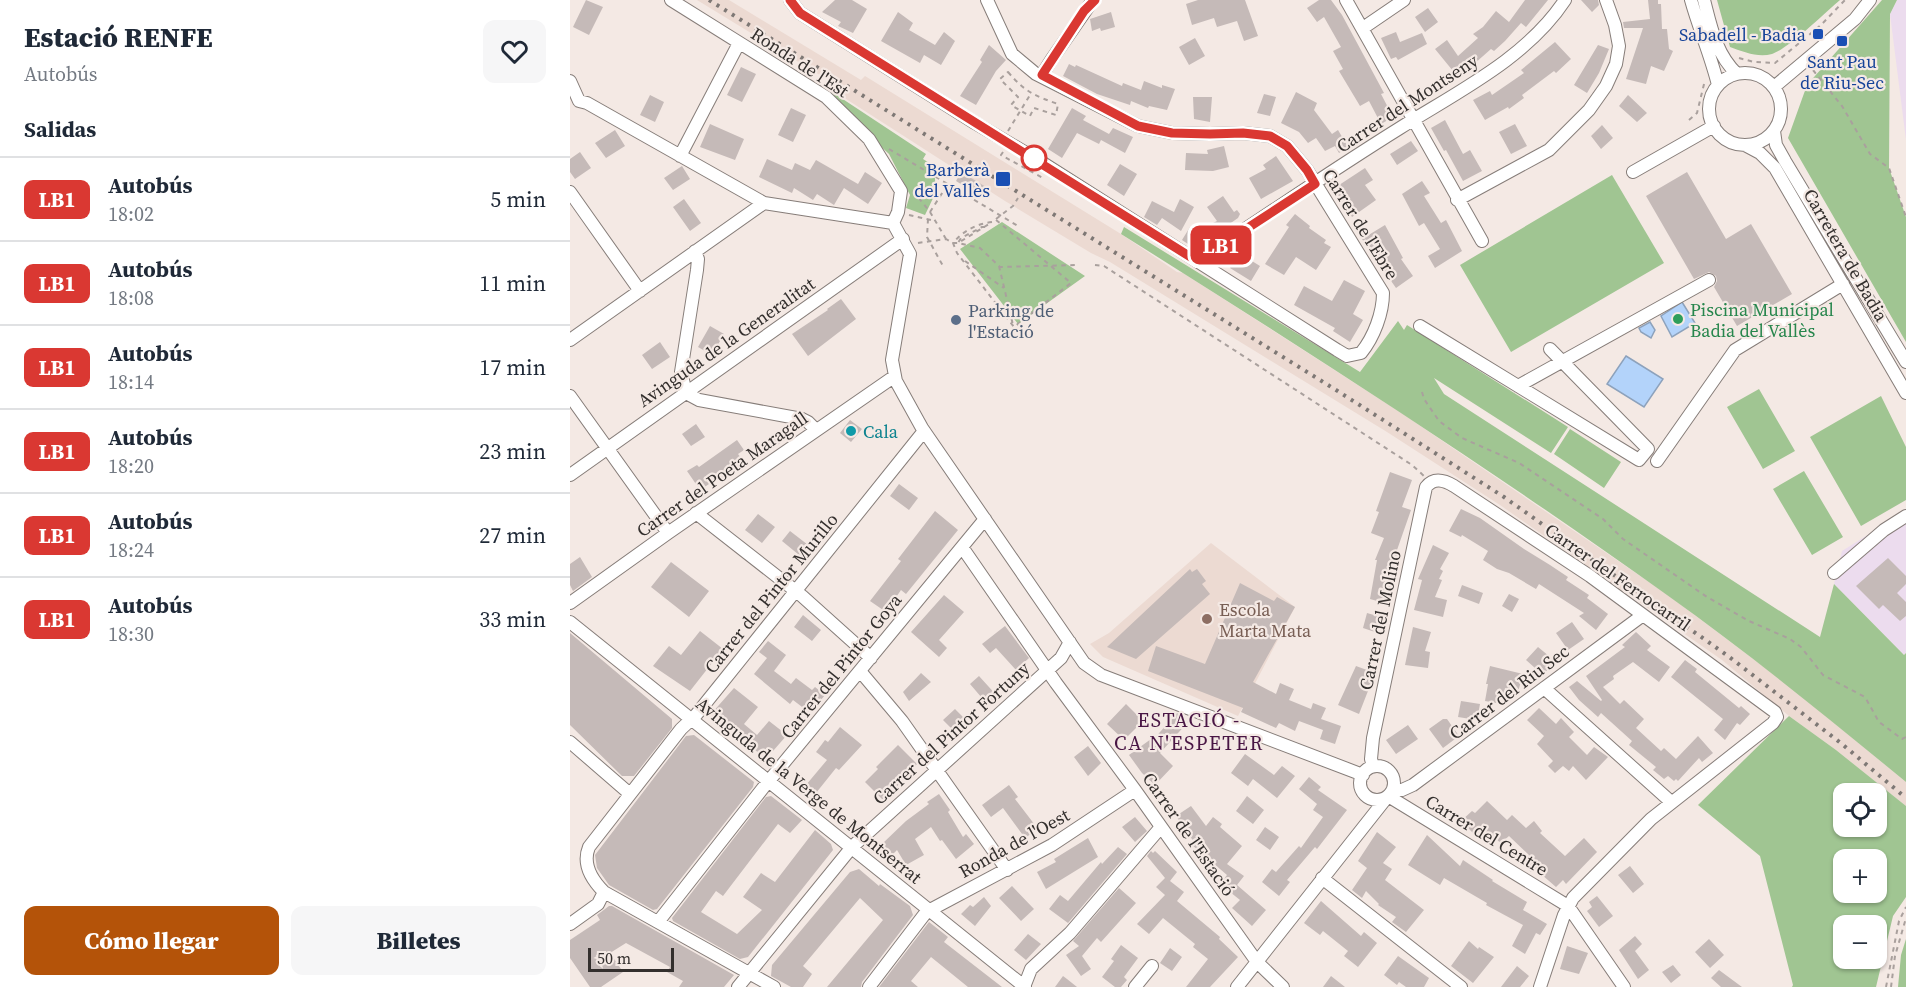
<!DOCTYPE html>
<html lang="es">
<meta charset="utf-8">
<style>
:root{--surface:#fff;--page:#f6f6f7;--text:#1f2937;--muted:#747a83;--line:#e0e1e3;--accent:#b45309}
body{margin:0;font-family:"Source Serif 4",serif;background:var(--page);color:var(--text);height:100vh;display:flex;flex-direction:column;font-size:22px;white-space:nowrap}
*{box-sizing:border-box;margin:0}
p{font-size:20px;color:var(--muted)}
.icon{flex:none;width:33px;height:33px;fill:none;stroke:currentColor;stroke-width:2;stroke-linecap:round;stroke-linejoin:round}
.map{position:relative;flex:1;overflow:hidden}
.panel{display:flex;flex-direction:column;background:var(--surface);width:570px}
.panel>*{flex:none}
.badge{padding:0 12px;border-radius:9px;font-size:21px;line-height:39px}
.buttons{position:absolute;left:1263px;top:783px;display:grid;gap:12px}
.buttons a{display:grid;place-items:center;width:54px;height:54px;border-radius:12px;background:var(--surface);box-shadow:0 2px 4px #0004;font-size:30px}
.scale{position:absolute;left:18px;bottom:15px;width:86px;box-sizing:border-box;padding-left:6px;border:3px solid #332f2d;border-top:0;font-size:16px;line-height:21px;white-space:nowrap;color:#332f2d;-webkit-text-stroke:4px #f4e9e4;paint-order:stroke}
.map>.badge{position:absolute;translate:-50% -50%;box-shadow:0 0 0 3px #fff}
h2{padding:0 24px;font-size:22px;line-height:54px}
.round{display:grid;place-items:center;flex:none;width:63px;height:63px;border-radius:12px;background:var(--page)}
.summary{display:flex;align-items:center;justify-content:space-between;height:102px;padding:0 24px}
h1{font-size:28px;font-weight:800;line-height:45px}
.cta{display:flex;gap:12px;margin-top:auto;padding:12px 24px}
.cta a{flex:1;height:69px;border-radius:12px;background:var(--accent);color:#fff;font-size:24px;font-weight:800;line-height:69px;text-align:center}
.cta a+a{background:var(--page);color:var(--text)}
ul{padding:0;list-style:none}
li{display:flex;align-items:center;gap:18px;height:84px;padding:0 24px;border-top:2px solid var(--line)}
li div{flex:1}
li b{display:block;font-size:22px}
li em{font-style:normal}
li .badge{min-width:66px;font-weight:700;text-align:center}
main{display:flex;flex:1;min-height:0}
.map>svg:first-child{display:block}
</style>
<main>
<section class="panel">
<div class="summary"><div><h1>Estació RENFE</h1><p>Autobús</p></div><a class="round"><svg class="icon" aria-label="heart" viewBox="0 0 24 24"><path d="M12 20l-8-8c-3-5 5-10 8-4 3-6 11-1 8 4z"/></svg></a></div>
<h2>Salidas</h2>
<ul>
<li><span class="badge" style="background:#da3832;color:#fff">LB1</span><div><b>Autobús</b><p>18:02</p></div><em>5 min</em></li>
<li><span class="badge" style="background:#da3832;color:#fff">LB1</span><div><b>Autobús</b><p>18:08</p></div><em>11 min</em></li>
<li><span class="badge" style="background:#da3832;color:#fff">LB1</span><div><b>Autobús</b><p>18:14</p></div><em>17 min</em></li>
<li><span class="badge" style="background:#da3832;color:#fff">LB1</span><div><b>Autobús</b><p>18:20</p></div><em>23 min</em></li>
<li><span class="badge" style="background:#da3832;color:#fff">LB1</span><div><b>Autobús</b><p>18:24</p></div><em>27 min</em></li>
<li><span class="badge" style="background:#da3832;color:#fff">LB1</span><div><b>Autobús</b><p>18:30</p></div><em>33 min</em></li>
</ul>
<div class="cta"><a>Cómo llegar</a><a>Billetes</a></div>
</section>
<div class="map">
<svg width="1336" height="987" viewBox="0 0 1336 987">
<rect width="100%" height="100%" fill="#f4e9e4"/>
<!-- industrial -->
<path fill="#ecdcee" d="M1327 0H1336V140L1320 14Z
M1336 511V653L1334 655 1264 584 1272 551Z"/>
<!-- built -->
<path fill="#ecdad2" d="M127 0H159L291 80 295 76 551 234 607 272 613 273 830 412 1098 595 1218 685 1336 782V806L1266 750 1219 716 1152 660 930 505 817 432 540 262 521 253 435 201 273 97 276 91Z
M641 543 725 607 668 716 533 657 520 644 539 633Z"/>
<!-- green -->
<path fill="#a0c592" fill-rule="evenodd" d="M1147 0H1270C1256 12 1218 49 1202 54 1188 58 1174 52 1160 47Z
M1312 0H1327L1320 14 1319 168 1336 217V342L1218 138 1237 85Z
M253 86 356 154 353 159 364 166 366 192 355 215 336 208 340 195 319 154 250 90Z
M1042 175 1094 263 941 352 890 265Z
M432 222 515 276 448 324 390 249Z
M554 227 790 372 828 321 834 330 837 325 998 427 981 453 864 378 874 394 1250 637 1264 584 1334 655 1336 653V782C1258 718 1180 654 1097 595 920 468 736 350 551 234Z
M1189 389 1225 451 1193 469 1157 407Z
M1311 396 1336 447V500L1291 526 1240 437Z
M1000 429 1051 462 1034 488 984 454Z
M1234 471 1273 537 1242 555 1203 489Z
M1219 716 1266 750 1336 806V897L1323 916 1306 987H1222L1223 985 1190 856 1128 805ZM1274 794H1306V826H1274ZM1274 860H1306V892H1274ZM1274 926H1306V958H1274Z
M1336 939V987H1328L1331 955Z"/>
<!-- water -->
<path fill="#b3d3fa" stroke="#8da2bc" stroke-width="1.5" d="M1112 302 1125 323 1102 337 1091 316Z
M1080 322 1085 330 1081 338 1071 332 1069 328Z
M1056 356 1093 379 1074 407 1037 384Z"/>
<!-- building -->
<path fill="#c5bab8" d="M16 0 33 7 19 35 3 27Z
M265 0H282L297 9 283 33 268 26 271 22 252 12Z
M628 0H675L688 36 674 41 667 21 647 27 644 18 622 25 616 4Z
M749 0H761L772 15 814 93 811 94 823 117 811 124 799 101 790 106 769 71 773 69 763 51 771 47 754 17 747 22 737 8Z
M955 0H978L956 27 951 23 935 41 924 51 921 49 904 64 899 59 883 71 865 49 877 40 888 56 908 38 903 34 913 27 926 11 939 22Z
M1011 0H1028L1029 5 1022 12Z
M1078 0H1088V4H1091L1092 29H1097L1099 49 1103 51 1094 71 1081 66 1076 84 1056 79 1073 28H1054L1053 22 1080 19Z
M858 8 868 22 855 32 845 17Z
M328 12 343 23 339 30 365 45 374 32 385 41 371 65 354 55 350 63 311 41Z
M541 12 545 27 531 31 530 28 522 31 520 19Z
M826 32 830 42 852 33 857 44 828 60 826 57 821 59 811 38Z
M625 38 635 56 619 65 609 47Z
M985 42 1001 59 986 73 984 71 952 95 954 98 939 109 938 107 915 120 903 100 920 91 922 95 954 73 951 70Z
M419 45 436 60 426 71 406 105 390 96 412 62 410 60Z
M1028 45 1039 49 1029 73 1017 93 1004 85Z
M499 64 505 67 506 65 552 86 553 83 571 90 574 81 592 88V85L605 89 597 110 579 106 578 108 561 101 560 105 527 94 493 76Z
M171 67 186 74 172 102 157 95Z
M726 92 747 103 744 110 762 134 768 130 778 147 769 153 765 146 755 151 746 138 738 143 729 132 711 123Z
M694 94 706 97 700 116 687 113Z
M80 95 94 102 85 122 70 115Z
M1058 95 1077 113 1067 122 1049 106Z
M623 97H642L640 122 624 119Z
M221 108 236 115 223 142 208 135Z
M502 108 516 116 513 120 539 134 543 128 563 137 555 153 531 140 529 144 507 133 492 158 478 149Z
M875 120 893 154 900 150 912 171 893 181 876 150 874 151 861 128Z
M140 124 174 139 165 160 130 147Z
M945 124 957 146 941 154 929 132Z
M1032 125 1043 138 1031 149 1021 136Z
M45 130 55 146 36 158 25 143Z
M841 141 848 151 827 165 820 154Z
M654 146 659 167 643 171 615 170 616 153 638 154 637 150Z
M10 152 21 168 5 179 0 172V159Z
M706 156 723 181 691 199 679 178 696 169 693 165Z
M197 159 222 170 225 163 240 170 246 160 288 184 295 172 312 183 298 204 274 188 264 205 247 194 243 200 224 188 222 193 189 177Z
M550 164 567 174 554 196 537 185Z
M112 166 120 179 103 190 94 178Z
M795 168 803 180 795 185 806 200 782 217 763 189Z
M391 172 421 190 415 199 386 181Z
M1117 172 1156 239 1181 224 1222 294 1167 326 1144 287 1147 281 1146 276 1139 272 1124 279 1076 196Z
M852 181 860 193 854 196 871 223 876 220 892 251 865 268 858 256 870 249 854 223 849 226 832 194Z
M653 196 664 212 667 210 670 214 668 218 629 245 621 246 612 240 620 227 627 231 647 221 637 207Z
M114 199 131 223 120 231 103 207Z
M610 199 624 207 611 231 592 218 587 225 574 217 582 201 604 212Z
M725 214 740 226 739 228 756 240 754 243 761 247 746 270 726 257 714 275 695 264 719 227 716 225Z
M815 225 833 258 831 259 843 276 826 288 792 239Z
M669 253 690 266 681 281 660 268Z
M774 280 795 291 783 314 793 320 780 342 763 331 765 328 724 305 734 286 762 301Z
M271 299 286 319 238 356 222 334 258 310 257 309Z
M140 326 154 334 142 355 128 347Z
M90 342 100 357 82 369 72 355Z
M280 420 292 429 281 442 270 433Z
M126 424 135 437 121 446 112 434Z
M218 425 224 434 200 450 194 442Z
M167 440 174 450 168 454 174 462 150 481 148 478 130 490 117 471 127 465 129 467Z
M820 472 842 480 832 507 841 510 827 550 829 551 822 570 826 571 821 598 818 604 800 599 807 560H805L814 538 801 533 809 512 806 511Z
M329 484 348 498 339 510 320 496Z
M891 509 910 518 954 549 980 565 998 577 996 580 1019 595 1017 598 1038 614 1026 630 1009 616 1014 613 969 584 966 589 939 573 927 569 913 560 918 551 892 535 891 537 879 531Z
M365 511 388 530 336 594 331 590 316 612 300 601 331 561 328 559Z
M188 514 205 527 192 543 175 530Z
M220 531 242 548 234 559 212 541Z
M863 545 879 553 870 569 873 571 869 579 872 580 865 597 877 600 873 617 844 610 852 580 848 579Z
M10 557 22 577 3 591 0 585V564Z
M1318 558 1336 576V584L1327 593 1336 602V616L1330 621 1313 605 1309 609 1286 586Z
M101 562 139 591 119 617 81 587Z
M620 569 622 572 627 569 636 581 632 584 640 594 566 659 537 647Z
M670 583 704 601 707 597 725 607 683 682 706 694 710 683 724 689 719 700 741 709 743 703 756 708 751 719 771 726 765 744 750 739 753 730 729 721 725 731 709 723 706 728 671 712 673 708 578 671 586 646 635 664Z
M892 585 913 593 909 604 888 596Z
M939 594 949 599 942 612 932 606Z
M374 595 394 612 369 640 377 648 369 657 341 632Z
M797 613 814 618 811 634 793 628Z
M233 615 251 630 242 641 224 627Z
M1002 622 1014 639 998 650 986 633Z
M435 626 459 658 446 670 426 648 420 653 412 644Z
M843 627 861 632 855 651 860 652 858 668 835 665Z
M130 631 153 649 120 691 83 666 99 646 111 655Z
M1066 632 1081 646 1077 650 1100 667 1089 682 1063 662 1043 676 1044 679 1033 687 1050 704 1054 700 1074 719 1066 728 1091 751 1094 748 1106 759 1128 736 1143 753 1132 762 1129 758 1108 781 1106 779 1104 781 1098 776 1094 779 1083 770 1086 767 1059 745 1062 741 1031 713 1028 717 1009 700 999 687 1007 681 1031 701 1032 700 1016 676 1055 647 1052 645Z
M0 633 102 719V728L64 776H52L0 725Z
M198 641 216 655 204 671 221 684 226 678 242 690 245 687 255 695 240 713 223 700 220 704 184 674 197 658 189 652Z
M968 647 985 661 973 675 956 660Z
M1115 660 1127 669 1125 672 1169 708 1171 706 1180 714 1170 725 1167 723 1155 740 1144 730 1153 719 1101 677Z
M786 666 805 673 789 714 768 705Z
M920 666 953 674 948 692 935 688 932 704 915 701 918 684H916Z
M351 673 361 682 339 701 333 692Z
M409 676 428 697 418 705 400 684Z
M164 688 188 707 174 724 187 735 199 721 217 735 196 759 141 714Z
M891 701 910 704 907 720 888 717Z
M556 704 573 721 554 740 537 724Z
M969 708 986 724 991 718 1004 732 999 737 1017 755 1024 747 1038 757 1016 780 1003 766 999 771 993 766 985 773 978 766 983 761 967 744 974 736 957 720Z
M385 709 399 723 387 734 373 720Z
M607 713 618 722 590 753 603 766 585 785 572 773 559 755 581 739 582 741Z
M873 719H877L889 736 873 748 859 729Z
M838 725 848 739 826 754 816 740Z
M270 727 292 745 269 770 266 768 246 793 236 785 257 760 246 752 255 740 258 742Z
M124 735 184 782 183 787 87 909 83 910 39 885 27 868 25 855 116 736Z
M328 745 347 764 314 801 295 782 308 769 306 767Z
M518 746 531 763 518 776 504 757Z
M675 754 704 775 712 766 725 776 707 798 683 779 678 786 661 773Z
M739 777 751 787 748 790 777 810 747 849 745 847 717 880 720 882 709 896 692 882 702 869 706 872 729 846 731 848 753 817 743 810 747 804 729 789Z
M439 785 448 797 445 799 468 829 455 838 433 808 421 817 412 805Z
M369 794 380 810 378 812 393 837 396 834 404 844 386 859 372 840 370 841 361 827 345 839 354 855 336 865 327 850 322 855 312 844 336 821 359 804 357 802Z
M201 796 232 820 220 833 208 824 153 896 146 891 131 912 167 934 192 910 173 897 191 873 205 882 245 830 261 844 263 850 178 957 170 959 103 921 102 918 196 797Z
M677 796 694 810 683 824 666 811Z
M917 801 937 820 942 815 956 828 964 821 972 831 970 833 995 856 1014 838 1027 852 996 884 993 880 986 887 964 868 961 872 952 862 959 855 939 836 931 843 915 831 908 838 891 821 902 811 905 813Z
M621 806 636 826 643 817 652 824 650 827 672 846 657 864 674 876 667 885 696 910 682 926 662 908 670 900 650 884 657 875 622 845 624 842 606 816Z
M565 817 577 831 565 842 552 827Z
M695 827 709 837 700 850 686 840Z
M807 832 826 847 813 863 822 869 815 880 854 910 836 932 822 922 826 917 808 905 809 904 796 891 792 898 782 890 797 868 788 861Z
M857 835 890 866 893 860 923 880 922 881 957 902 953 910 977 924 970 935 966 933 955 954 942 946 953 925 916 905 917 903 874 878 870 885 838 865Z
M518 838 528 857 476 889 467 872 486 862 484 859Z
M548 847 557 854 498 923 479 909 490 895 498 901 531 862 532 864Z
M581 851 583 853 585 851 607 872 600 881 614 892 607 901 650 937 649 939 668 957 640 987H616L638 959 623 947 625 944 593 918 579 934 567 924 595 895 586 887 595 878 577 856Z
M1060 866 1074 884 1063 893 1048 875Z
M289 869 309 886 310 884 340 906 343 915 292 982 291 987H257L313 920 290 898 233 966 242 974 233 987H221L201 976 202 965 280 872Z
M442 886 464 909 451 921 429 898Z
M549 888 566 903 531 942 527 938 512 956 521 969 511 976 496 955 509 946 503 941Z
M1027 896 1043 916 1029 927 1017 911 1022 907 1019 902Z
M414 897 421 906 405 926 391 914 400 905 403 907Z
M751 901 791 936 794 932 807 943 788 967 774 956 778 951 753 931 750 935 734 923Z
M39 906H42L164 975 154 987H109L113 981 97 972 100 967 56 943 40 953 53 972 31 987H20L0 958V940L30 920 27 915Z
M359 922 378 937 374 942 432 987H398L361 957 341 981 348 987H309Z
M458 934 471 944 456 960 444 950Z
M1065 936 1072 944 1065 951 1079 970 1068 979 1049 950Z
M1139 939 1154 955 1140 968 1125 952Z
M899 941 908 949 909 947 924 957 903 983 881 966Z
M551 945 568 958 554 977 557 980 551 987H545L532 977 544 961 541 959Z
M997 946 1018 953 1009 974 990 969Z
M600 948 612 957 602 971 590 963Z
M828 956 859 978 854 987H836L829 982 827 985 814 975Z
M1103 965 1111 975 1101 983 1092 972Z
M947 966 959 976 950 987H931Z
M1149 970 1172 987H1151L1141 978Z
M493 976 497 979 507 987H485Z
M761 976 775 987H753Z"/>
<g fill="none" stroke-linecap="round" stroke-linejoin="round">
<defs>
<path id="minor" d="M101 0 256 97 299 139 331 191 328 212 323 223
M220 0 230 13 405 123 468 160 767 350 777 356 791 353C804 337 813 313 813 293L737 170 717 146 700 136 673 133 640 134 602 133 568 126 466 74 442 54 417 0
M776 0 912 241
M1121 0C1129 29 1141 56 1148 85
M1134 0C1141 27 1146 54 1167 74
M793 28 834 0
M1139 109a36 36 0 1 1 72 0a36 36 0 1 1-72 0Z
M472 75 482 59 523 0
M0 81 9 101
M1204 87 1285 19 1300 0
M9 101 17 103 194 203 323 223
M1204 131 1206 145 1215 161 1336 362
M1175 145 1190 153 1205 168 1336 393
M110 156 169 43
M1063 172 1144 126
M0 192 70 291
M887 200 979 150 1019 110 1036 86 1046 64 1049 46 1045 25 1036 0
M323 223 340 254 322 360 326 381 352 428 514 663 531 675 793 775
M125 251 128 259 127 270 111 372 116 393 129 400 232 419 238 422 246 430
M627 261C694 217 761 171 830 128 887 92 957 58 995 0
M850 326 1069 460 1078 449 980 349
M0 340 194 203
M948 386 1139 280
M0 396 98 533
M1087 461 1165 350 1273 284
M0 475 333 239
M126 513 232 596 301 658
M392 547 486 683 565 790 687 962 713 987
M1264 573 1314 530 1336 516
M0 603 98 533 325 376
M0 622 455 987
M290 671 332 721 437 870
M974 688 1100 801
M0 742 60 794
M803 766 801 759 803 738 856 487C864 477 874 480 884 486L1020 576 1205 712 1207 717 1203 723 1081 819 1003 898 994 915 970 987
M790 783a17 17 0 1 1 34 0a17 17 0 1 1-34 0Z
M823 789 832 790 843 785 1073 615
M752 878 891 987
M88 922 193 788 415 519
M0 924 28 904 34 892
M168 987 282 847 491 658 500 642
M204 987 34 892C22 880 12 864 19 847L111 729 126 715 354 431
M299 987 354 915 360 910 482 845 565 790
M454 987 461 969 500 933 591 827
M565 987 582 966
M667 987 818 796 998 906 1054 987"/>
</defs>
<!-- minor casing -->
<use href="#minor" stroke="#867d79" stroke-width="14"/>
<!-- path -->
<path stroke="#a9a09d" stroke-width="2" stroke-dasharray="4.5 4.5" stroke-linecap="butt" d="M1169 58 1184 62 1205 63 1251 25 1275 0
M1243 70 1272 106 1300 154 1319 168 1336 217
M438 72C455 92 465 96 488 104L486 115 464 108 460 116 441 105 448 97 430 79Z
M1119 120 1127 113 1135 80
M438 131 460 95
M319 149 448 226
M433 152 431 155 473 178
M343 191 360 212 376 239
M360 212 378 184
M339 215 365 221
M358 219 357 237 373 266
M426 219 443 206 448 198
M422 222C406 224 393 231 383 243L387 253 444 327 501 283 425 219
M415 227H412L391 238 388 243 410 248 430 267 507 265
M348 243 376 239 383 243H388L419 224
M395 261 434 288
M525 265 534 266 842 465 854 476
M429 266 443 325
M852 392 854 399 869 421 892 438 949 463 1033 519 1053 539 1137 597 1179 621 1220 639 1231 647 1253 675 1295 697 1309 722 1332 739 1336 737
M1316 987 1329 921 1336 907
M1321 987 1325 956 1336 918"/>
<!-- minor -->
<use href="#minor" stroke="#fff" stroke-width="12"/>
<!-- rail -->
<path stroke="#7e7875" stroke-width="4" stroke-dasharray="3 6" stroke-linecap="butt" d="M139 0 766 390 934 497 1158 656 1272 744 1336 798"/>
</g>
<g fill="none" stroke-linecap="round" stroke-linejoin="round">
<defs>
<path id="line" d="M220 0 230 13 627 261 745 184 737 170 717 146 700 136 673 133 640 134 602 133 568 126 472 75 514 11 525 0"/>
</defs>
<!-- line casing -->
<use href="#line" stroke="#fff" stroke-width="14"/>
<!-- line -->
<use href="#line" stroke="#da3832" stroke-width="9"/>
</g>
<!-- markers -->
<g fill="#1a4fb4" stroke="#f4e9e4" stroke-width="2">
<rect x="1242" y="28" width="12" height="12" rx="3"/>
<rect x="1266" y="35" width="12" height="12" rx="3"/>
<rect x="425" y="171" width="16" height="16" rx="3"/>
</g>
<circle fill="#fff" stroke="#da3832" stroke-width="3" cx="464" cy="158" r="12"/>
<circle fill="#2e9e5b" stroke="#f4e9e4" stroke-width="2" cx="1108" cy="319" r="6"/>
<circle fill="#5c6f8a" stroke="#f4e9e4" stroke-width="2" cx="386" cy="320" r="6"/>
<circle fill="#0f9aa8" stroke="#f4e9e4" stroke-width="2" cx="281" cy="431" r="6"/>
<circle fill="#8d6e63" stroke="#f4e9e4" stroke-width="2" cx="637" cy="619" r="6"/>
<g text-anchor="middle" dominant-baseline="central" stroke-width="4.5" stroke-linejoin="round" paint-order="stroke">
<!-- transit labels -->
<g font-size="18" fill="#164399" stroke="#f4e9e4" text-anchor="end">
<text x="1236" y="34">Sabadell - Badia</text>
<text x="1272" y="61" text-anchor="middle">Sant Pau<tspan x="1272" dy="21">de Riu-Sec</tspan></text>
<text x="420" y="169">Barberà<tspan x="420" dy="21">del Vallès</tspan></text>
</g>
<!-- street labels -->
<g font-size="18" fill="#332f2d" stroke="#f4e9e4">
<text transform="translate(230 62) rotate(33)">Ronda de l'Est</text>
<text transform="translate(837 103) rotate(-33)">Carrer del Montseny</text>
<text transform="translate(791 224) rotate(58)">Carrer de l'Ebre</text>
<text transform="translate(1276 255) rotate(60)">Carretera de Badia</text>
<text transform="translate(156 342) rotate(-35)">Avinguda de la Generalitat</text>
<text transform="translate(152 474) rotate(-35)">Carrer del Poeta Maragall</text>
<text transform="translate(1048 577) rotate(35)">Carrer del Ferrocarril</text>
<text transform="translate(201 593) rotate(-51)">Carrer del Pintor Murillo</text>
<text transform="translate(810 620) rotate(-78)">Carrer del Molino</text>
<text transform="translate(271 666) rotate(-51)">Carrer del Pintor Goya</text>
<text transform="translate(939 692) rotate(-37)">Carrer del Riu Sec</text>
<text transform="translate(381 733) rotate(-42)">Carrer del Pintor Fortuny</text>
<text transform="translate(239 790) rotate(39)">Avinguda de la Verge de Montserrat</text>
<text transform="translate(619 834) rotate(55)">Carrer de l'Estació</text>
<text transform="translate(917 835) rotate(31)">Carrer del Centre</text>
<text transform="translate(444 843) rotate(-29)">Ronda de l'Oest</text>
</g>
<!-- leisure labels -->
<g font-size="18" fill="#27864d" stroke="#f4e9e4" text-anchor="start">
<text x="1120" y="309">Piscina Municipal<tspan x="1120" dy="21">Badia del Vallès</tspan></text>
</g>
<!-- service labels -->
<g font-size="18" fill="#4e5e75" stroke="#f4e9e4" text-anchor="start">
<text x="398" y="310">Parking de<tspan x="398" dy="21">l'Estació</tspan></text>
</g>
<!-- culture labels -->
<g font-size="18" fill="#0d838f" stroke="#f4e9e4" text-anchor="start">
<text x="293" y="431">Cala</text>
</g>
<!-- education labels -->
<g font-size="18" fill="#785e54" stroke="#f4e9e4" text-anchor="start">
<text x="649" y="609">Escola<tspan x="649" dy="21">Marta Mata</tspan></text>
</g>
<!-- neighbourhood labels -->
<g font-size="20" letter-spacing="1.5" fill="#491644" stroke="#f4e9e4">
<text x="619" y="720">ESTACIÓ -<tspan x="619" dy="23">CA N'ESPETER</tspan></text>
</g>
</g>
</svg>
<div class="buttons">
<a><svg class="icon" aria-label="locate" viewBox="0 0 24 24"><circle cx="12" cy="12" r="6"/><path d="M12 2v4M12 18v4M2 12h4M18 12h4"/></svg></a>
<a>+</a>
<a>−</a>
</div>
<div class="scale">50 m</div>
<b class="badge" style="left:651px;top:245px;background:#da3832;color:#fff">LB1</b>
</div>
</main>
